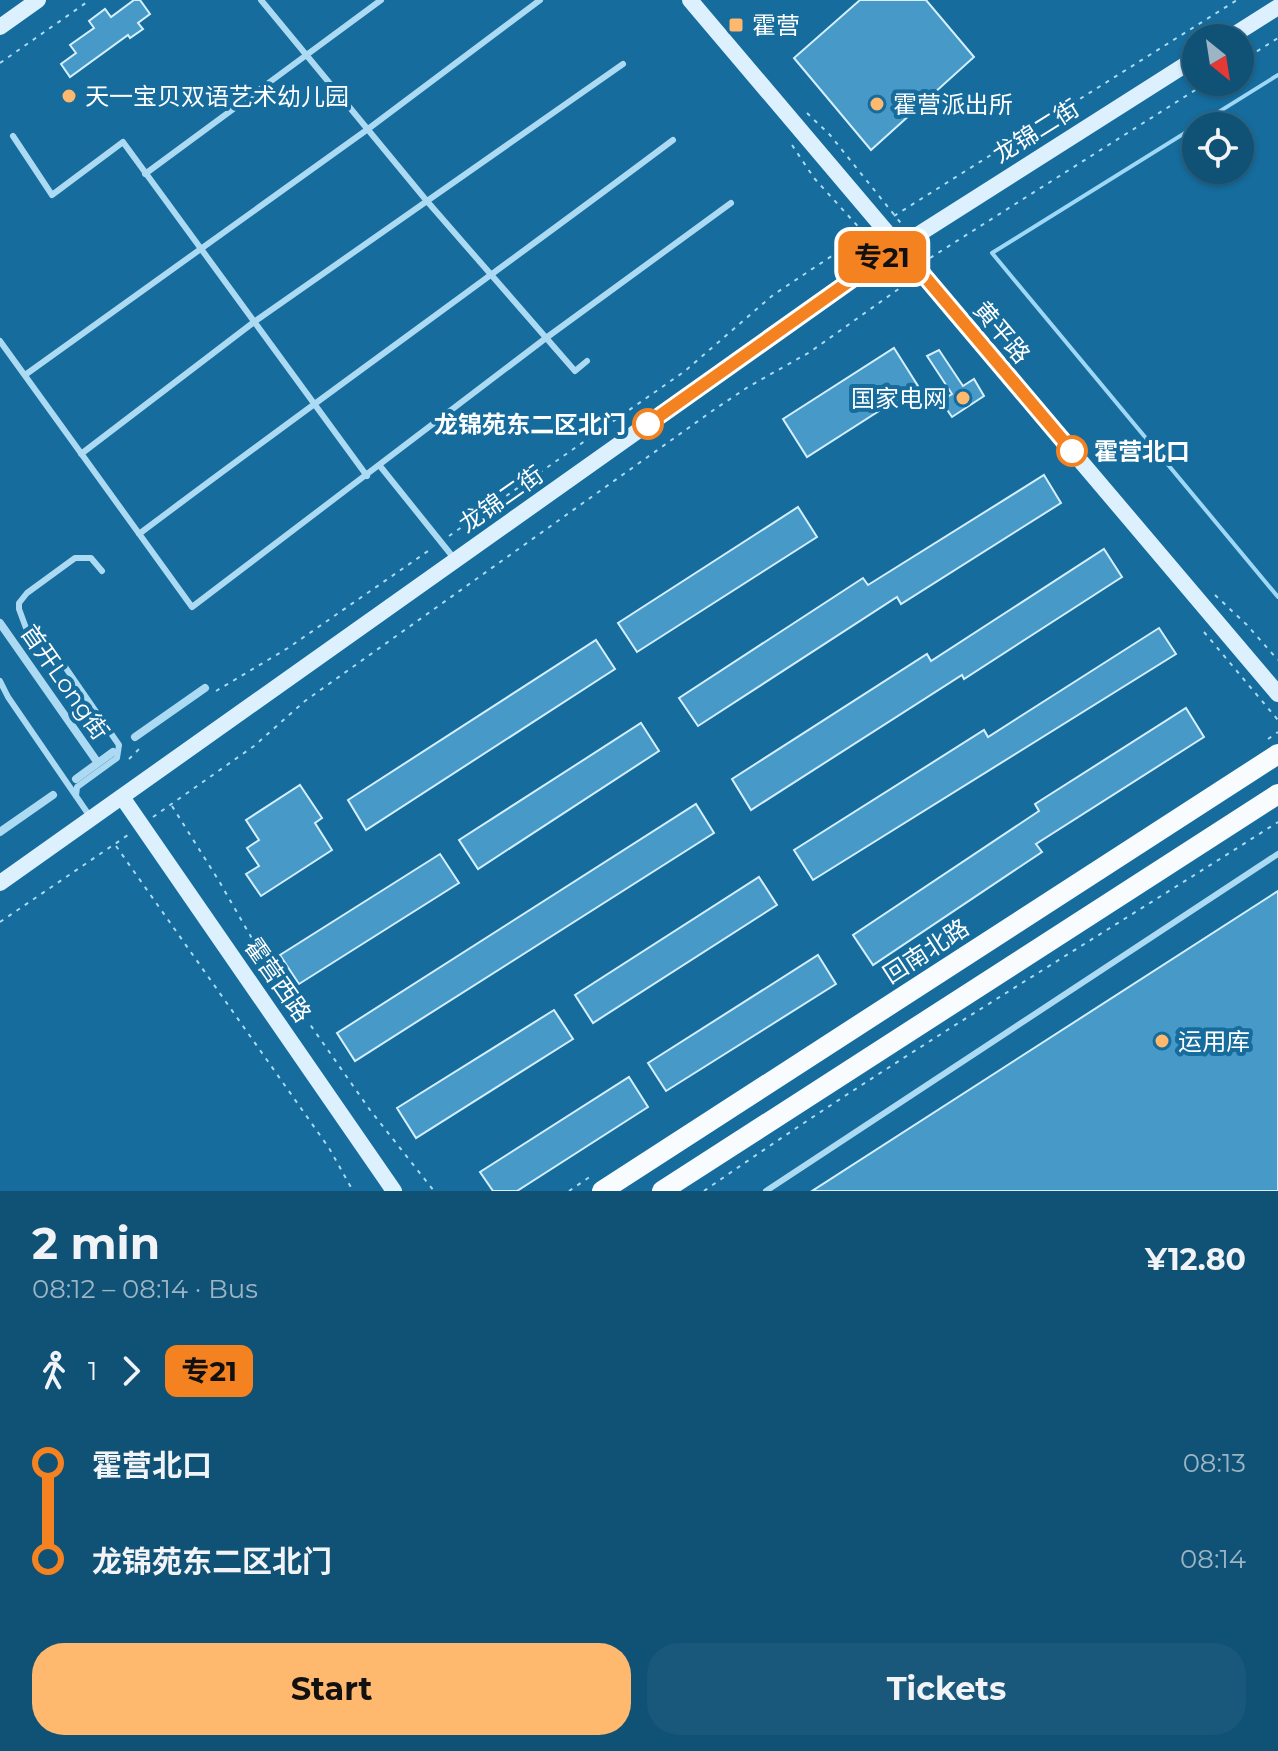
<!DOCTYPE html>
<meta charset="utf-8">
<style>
:root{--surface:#105176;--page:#19577b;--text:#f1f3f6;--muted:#9cb5c5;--line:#306888;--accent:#ffb96f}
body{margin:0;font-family:Montserrat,"Noto Sans SC",sans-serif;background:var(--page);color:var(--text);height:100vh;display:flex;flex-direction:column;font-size:30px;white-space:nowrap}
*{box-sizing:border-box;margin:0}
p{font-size:26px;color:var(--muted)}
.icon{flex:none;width:44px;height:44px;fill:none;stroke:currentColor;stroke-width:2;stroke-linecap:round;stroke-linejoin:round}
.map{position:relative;height:1191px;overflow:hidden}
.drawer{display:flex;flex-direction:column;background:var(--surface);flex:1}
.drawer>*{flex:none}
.badge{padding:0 16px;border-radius:12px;font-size:28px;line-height:52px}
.needle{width:52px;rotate:150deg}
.fabs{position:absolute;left:1182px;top:24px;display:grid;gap:16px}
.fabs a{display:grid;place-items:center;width:72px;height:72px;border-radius:50%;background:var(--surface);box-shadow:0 2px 6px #0004,0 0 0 2px var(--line);font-size:40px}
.map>.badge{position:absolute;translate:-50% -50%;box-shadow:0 0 0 4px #fff}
.legs{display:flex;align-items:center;gap:12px;height:88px;padding:0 32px;font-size:26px}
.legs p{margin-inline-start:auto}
.summary{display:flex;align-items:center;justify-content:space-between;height:136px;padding:0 32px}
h1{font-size:44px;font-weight:700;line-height:60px}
.action{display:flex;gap:16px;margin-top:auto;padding:16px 32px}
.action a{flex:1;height:92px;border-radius:32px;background:var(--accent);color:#111;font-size:32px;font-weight:700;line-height:92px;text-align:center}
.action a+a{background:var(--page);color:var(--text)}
ul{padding:0 32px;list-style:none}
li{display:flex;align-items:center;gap:28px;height:96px;font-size:30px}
li i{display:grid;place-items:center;width:12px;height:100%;margin:0 10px;background:currentColor}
li i::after{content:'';width:20px;height:20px;margin:-10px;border:6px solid;border-radius:50%;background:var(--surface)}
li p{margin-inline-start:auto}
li:first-child i{background:linear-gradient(#0000 50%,currentColor 0)}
li:last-child i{background:linear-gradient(currentColor 50%,#0000 0)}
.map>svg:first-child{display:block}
</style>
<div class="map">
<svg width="1278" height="1191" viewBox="0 0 1278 1191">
<rect width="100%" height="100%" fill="#156c9d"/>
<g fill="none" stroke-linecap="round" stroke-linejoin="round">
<!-- stream -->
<path stroke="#9fd8f6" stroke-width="4" d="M1278 75 992 253 1278 597"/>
</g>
<!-- building -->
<path fill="#4799c7" stroke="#d5effd" stroke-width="2" d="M134 0H140L150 14 138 23 143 29 130 38 128 35 70 77 61 64 76 53 70 45 94 28 89 21 105 9 111 17Z
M860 0H926L974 57 871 150 794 58Z
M894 348 918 386 807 457 783 419Z
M939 350 963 386 974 379 984 396 952 417 941 401 952 394 927 356Z
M1044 475 1061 503 901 604 897 597 698 726 679 698 863 578 868 585Z
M798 507 817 537 637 652 618 623Z
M1104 549 1122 577 964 679 962 675 751 810 732 779 927 654 931 661Z
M1159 628 1176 654 813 880 794 850 984 730 988 737Z
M596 640 615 669 366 830 348 800Z
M1186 708 1204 737 1036 844 1042 852 873 965 853 935 1039 811 1035 804Z
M641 723 659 751 478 869 459 840Z
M300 785 322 818 315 823 332 850 261 896 246 874 259 866 247 848 259 840 246 820Z
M696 804 714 833 355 1061 337 1033Z
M440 854 459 883 299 984 280 955Z
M759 877 777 905 593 1023 575 995Z
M1278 891V1191H812Z
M818 955 836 984 666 1091 648 1063Z
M554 1010 573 1039 416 1138 397 1108Z
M629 1077 648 1107 517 1191H493L480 1172Z"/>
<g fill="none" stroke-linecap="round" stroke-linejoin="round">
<!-- path -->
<path stroke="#acdaf3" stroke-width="2" stroke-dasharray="4 6" stroke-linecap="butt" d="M1240 62 1278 38
M0 63 90 0
M807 113 830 135 904 227
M792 145 814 178 874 244
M894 216 1237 0
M930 258 1208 82
M449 536 685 371 773 295 868 232
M1215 595 1247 625 1278 660
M1204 632 1278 720
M216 691 288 648 431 549
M1268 739 1278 732
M129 759 141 747
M172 806 219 881 262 956 370 1110 434 1191
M153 817 254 746 305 701 715 409 748 387 810 352 907 283
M116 846 329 1148 353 1191
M0 922 128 835
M569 1191 591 1176
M704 1191C890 1061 1086 945 1278 822"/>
<!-- lane -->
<path stroke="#acdaf3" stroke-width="6" d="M261 0 426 200 575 371 587 361
M13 136 52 195 123 142 367 476
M145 174 381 0
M0 341 192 607 546 338 731 203
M25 375 368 129 540 0
M81 454 254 322 623 64
M380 466 453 557
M139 534C316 401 496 273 673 140
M0 681 8 697 91 818
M76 796 77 787 117 758 119 745 61 661 26 628 19 609V603L27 593 75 558H91L102 571
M766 1191 1278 854"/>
<!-- street -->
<path stroke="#acdaf3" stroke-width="8" d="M0 623 98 763
M135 737 205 688
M76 779 113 752
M0 832 53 795"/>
<!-- secondary -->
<path stroke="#dcf1fd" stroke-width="16" d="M690 0 1278 694
M0 27 38 0
M1229 38 1278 7
M122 797 394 1191
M0 883 886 255 1196 58"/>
<!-- primary -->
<path stroke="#f9fcff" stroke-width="20" d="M602 1191 1278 754
M662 1191 1278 794"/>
</g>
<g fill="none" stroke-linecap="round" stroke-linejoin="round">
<defs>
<path id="line-1" d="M648 424 899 246 1072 451"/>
</defs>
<!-- line-1 casing -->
<use href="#line-1" stroke="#fff" stroke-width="18"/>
<!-- line-1 -->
<use href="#line-1" stroke="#f58220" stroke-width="12"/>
</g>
<!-- markers -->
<g fill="#ffb96f" stroke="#156c9d" stroke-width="3">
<rect x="728" y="17" width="16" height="16" rx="4"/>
<circle cx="69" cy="96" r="8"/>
<circle cx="877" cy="104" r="8"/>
<circle cx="963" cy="398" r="8"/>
<circle cx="1162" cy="1041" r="8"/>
</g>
<g fill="#fff" stroke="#f58220" stroke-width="4">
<circle cx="648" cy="424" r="14"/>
<circle cx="1072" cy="451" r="14"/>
</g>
<g text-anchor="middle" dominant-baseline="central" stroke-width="8" stroke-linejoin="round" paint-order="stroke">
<!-- poi labels -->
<g font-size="24" fill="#fff" stroke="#156c9d" text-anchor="start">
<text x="752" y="25">霍营</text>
<text x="85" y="96">天一宝贝双语艺术幼儿园</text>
<text x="893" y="104">霍营派出所</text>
<text x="947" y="398" text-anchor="end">国家电网</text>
<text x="1178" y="1041">运用库</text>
</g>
<!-- street labels -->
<g font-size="24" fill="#fff" stroke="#156c9d">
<text transform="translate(1036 131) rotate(-32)">龙锦二街</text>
<text transform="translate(1002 332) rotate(50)">黄平路</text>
<text transform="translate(501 499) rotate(-35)">龙锦二街</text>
<text transform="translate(65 682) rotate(55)">首开Long街</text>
<text transform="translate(926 951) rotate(-33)">回南北路</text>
<text transform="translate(278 980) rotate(55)">霍营西路</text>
</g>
<!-- stop labels -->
<g font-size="24" font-weight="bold" fill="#fff" stroke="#156c9d" text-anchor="end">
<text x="626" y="424">龙锦苑东二区北门</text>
<text x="1094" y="451" text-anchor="start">霍营北口</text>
</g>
</g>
</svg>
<div class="fabs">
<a><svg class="needle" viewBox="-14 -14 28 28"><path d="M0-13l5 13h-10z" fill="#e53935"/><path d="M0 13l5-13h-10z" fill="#9cb5c5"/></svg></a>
<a><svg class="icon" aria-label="locate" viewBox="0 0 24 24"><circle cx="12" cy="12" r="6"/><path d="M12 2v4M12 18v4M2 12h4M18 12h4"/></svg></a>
</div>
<b class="badge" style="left:882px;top:257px;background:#f58220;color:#111">专21</b>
</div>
<section class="drawer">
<div class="summary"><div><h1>2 min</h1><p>08:12 – 08:14 · Bus</p></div><b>¥12.80</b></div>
<div class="legs"><svg class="icon" aria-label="walk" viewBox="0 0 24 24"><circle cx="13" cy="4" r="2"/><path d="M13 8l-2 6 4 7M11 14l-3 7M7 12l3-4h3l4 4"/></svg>1<svg class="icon" aria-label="forward" viewBox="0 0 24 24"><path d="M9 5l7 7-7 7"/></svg><b class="badge" style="background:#f58220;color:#111">专21</b></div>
<ul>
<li><i style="color:#f58220"></i><b>霍营北口</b><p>08:13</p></li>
<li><i style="color:#f58220"></i><b>龙锦苑东二区北门</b><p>08:14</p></li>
</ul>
<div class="action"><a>Start</a><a>Tickets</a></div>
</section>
